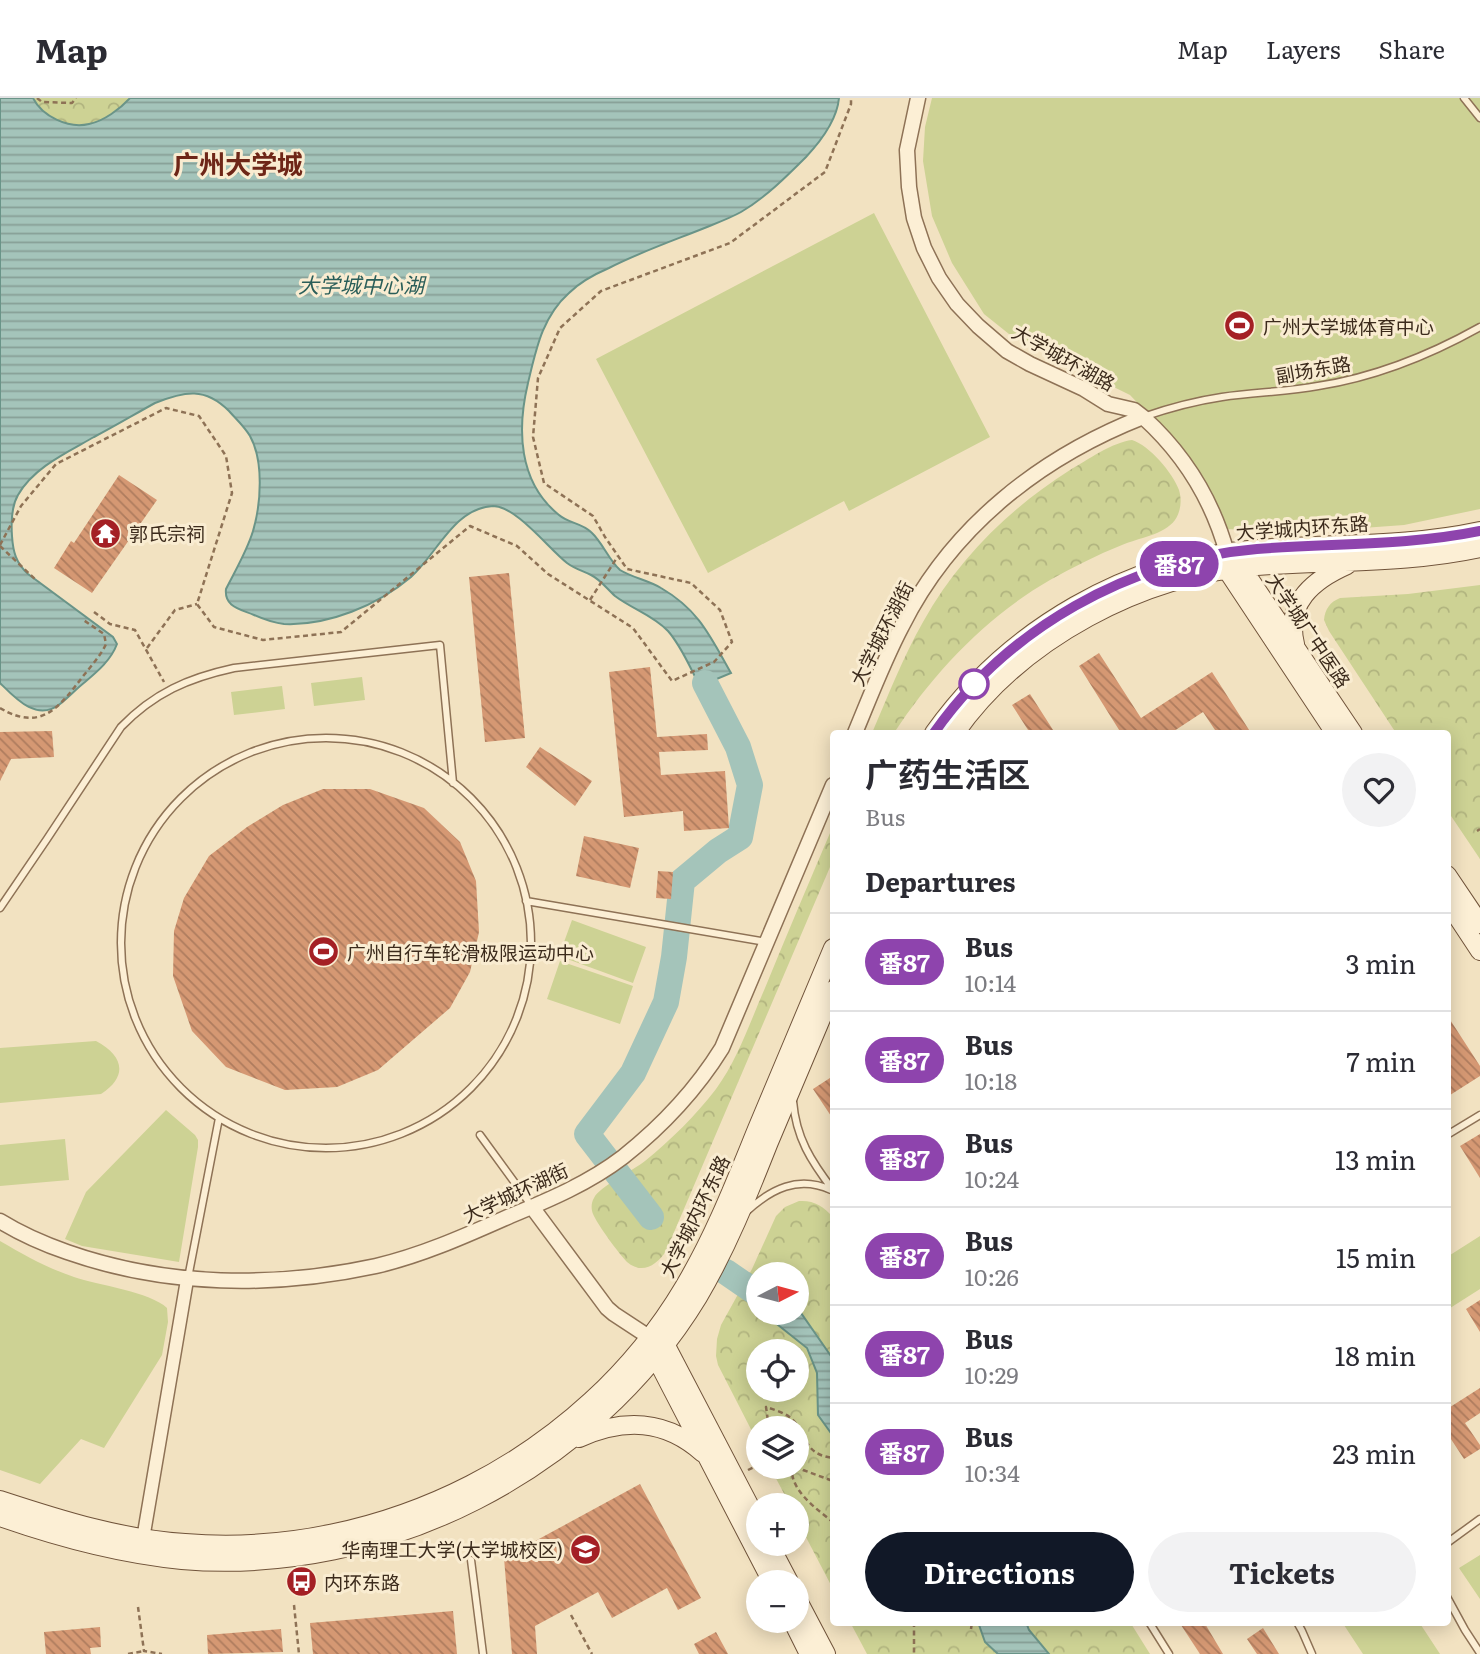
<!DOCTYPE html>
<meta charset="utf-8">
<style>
:root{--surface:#fff;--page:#f2f2f3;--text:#2b2b33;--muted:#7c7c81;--line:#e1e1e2;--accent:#111827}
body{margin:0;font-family:Literata,"Noto Sans SC",serif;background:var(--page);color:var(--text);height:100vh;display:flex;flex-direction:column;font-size:26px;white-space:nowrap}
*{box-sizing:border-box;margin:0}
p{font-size:23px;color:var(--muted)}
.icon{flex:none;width:38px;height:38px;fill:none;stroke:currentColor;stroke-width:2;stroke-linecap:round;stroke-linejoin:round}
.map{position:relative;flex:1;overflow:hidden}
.details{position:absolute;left:830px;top:632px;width:621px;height:896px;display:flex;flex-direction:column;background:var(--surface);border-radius:7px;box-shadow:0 4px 18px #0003}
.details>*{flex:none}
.badge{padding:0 14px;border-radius:23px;font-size:24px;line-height:46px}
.needle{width:46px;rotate:84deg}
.tools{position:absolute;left:746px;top:1164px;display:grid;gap:14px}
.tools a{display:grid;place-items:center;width:63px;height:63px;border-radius:50%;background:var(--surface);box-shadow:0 4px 18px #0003;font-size:35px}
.map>.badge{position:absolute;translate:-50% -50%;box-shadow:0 0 0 4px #fff}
h2{padding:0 35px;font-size:26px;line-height:63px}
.round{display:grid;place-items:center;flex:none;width:74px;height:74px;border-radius:37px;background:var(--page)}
.summary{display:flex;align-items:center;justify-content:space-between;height:119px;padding:0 35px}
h1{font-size:33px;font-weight:700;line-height:52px}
.button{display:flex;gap:14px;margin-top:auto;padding:14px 35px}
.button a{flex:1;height:80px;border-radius:42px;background:var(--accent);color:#fff;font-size:28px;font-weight:700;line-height:80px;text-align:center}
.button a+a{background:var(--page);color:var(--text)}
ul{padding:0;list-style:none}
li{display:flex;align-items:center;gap:21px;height:98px;padding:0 35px;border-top:2px solid var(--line)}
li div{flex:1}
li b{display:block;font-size:26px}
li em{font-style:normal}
li .badge{min-width:77px;font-weight:700;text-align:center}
header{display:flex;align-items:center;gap:42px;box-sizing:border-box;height:98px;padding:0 35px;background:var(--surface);border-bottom:2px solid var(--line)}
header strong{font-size:33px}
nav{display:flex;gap:38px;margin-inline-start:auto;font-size:24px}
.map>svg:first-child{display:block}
</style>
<header>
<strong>Map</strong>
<nav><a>Map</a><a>Layers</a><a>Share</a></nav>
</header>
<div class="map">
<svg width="1480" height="1556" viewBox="0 0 1480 1556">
<defs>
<pattern id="forest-crowns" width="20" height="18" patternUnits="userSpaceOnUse" patternTransform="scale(1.75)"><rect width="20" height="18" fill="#cdd294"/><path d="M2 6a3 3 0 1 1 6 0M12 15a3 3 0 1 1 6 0" fill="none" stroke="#b1b47f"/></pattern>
<pattern id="water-rules" width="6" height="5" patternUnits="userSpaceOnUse" patternTransform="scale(1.75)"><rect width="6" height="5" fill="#a4c4ba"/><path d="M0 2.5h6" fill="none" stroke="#879f96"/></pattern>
<pattern id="building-back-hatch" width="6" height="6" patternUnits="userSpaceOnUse" patternTransform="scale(1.75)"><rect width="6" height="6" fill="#d59873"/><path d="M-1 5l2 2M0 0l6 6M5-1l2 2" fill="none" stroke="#ae7c5e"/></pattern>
</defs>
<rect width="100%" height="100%" fill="#f2e2c1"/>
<!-- grass -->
<path fill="#cdd294" d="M932 0H1480V411L1404 427 1307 434 1224 431 1169 338 1130 297 1014 240 984 216 952 165 932 118 923 63 925 29Z
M874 115 990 339 849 413 844 403 708 475 596 261Z
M362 579 365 602 314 608 311 585Z
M282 588 285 611 234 617 231 594Z
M572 822 646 849 633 885 559 858Z
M560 863 633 888 620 926 547 901Z
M96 943C123 957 129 978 101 996L0 1005V950Z
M166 1012 195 1037 198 1042V1049L179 1164 82 1148 65 1141 86 1094Z
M65 1041 69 1082 0 1088V1047Z
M1480 1138V1191L1447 1212V1159Z
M0 1143C26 1158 45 1169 74 1179 97 1187 151 1194 167 1210L168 1224 162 1257 104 1350 81 1341 40 1386 0 1372Z
M1480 1457V1501L1459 1470Z
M1342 1524H1419L1440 1556H1363Z"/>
<!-- forest -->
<path fill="url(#forest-crowns)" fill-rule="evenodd" d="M33 0H130C120 11 104 23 89 26 68 31 42 18 33 0Z
M1132 342C1149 347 1173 375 1179 392 1182 402 1181 413 1175 422 1164 437 1138 440 1122 447 1097 457 1073 469 1050 482 986 519 934 574 894 635H872C888 598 903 559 923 524 958 461 1010 410 1070 372 1087 362 1113 344 1132 342Z
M1480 487V761L1447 712V635H1396L1329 533 1324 522C1325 511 1330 504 1340 500L1408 496Z
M833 728V762L666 1153C657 1167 642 1177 627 1164 619 1156 597 1126 593 1116 591 1111 591 1105 594 1100 599 1089 634 1072 645 1063 671 1042 696 1017 716 991 738 961 750 924 765 890 787 836 810 782 833 728Z
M799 1103C814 1102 823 1108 833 1119V1491L796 1420V1407H790L770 1369 796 1368V1330H758V1345L718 1267 716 1258 717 1241 721 1227 752 1171 776 1118 785 1109ZM758 1176H796V1214H758ZM758 1253H796V1292H758Z
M850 1524H1130L1150 1556H867Z"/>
<!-- water -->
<path fill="url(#water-rules)" stroke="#6a9488" stroke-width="2" d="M0 0H33C42 18 68 31 89 26 104 23 120 11 130 0H839C837 22 821 43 806 59 786 79 765 100 741 114 732 119 722 123 712 127 678 141 642 153 609 170 595 176 580 184 569 195 542 219 536 252 528 285 517 331 518 384 559 417 568 425 582 425 591 434 603 445 608 461 620 472 633 480 648 482 661 490 699 512 710 538 731 575L700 588C690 570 682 549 668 533 653 517 632 511 615 498 607 491 601 482 591 477 583 473 575 471 567 465 549 451 516 408 493 408 454 410 437 456 411 479 378 507 328 528 284 526 274 525 263 521 254 517 240 511 224 509 226 491 235 473 247 453 253 433 261 406 264 363 250 338 244 328 236 321 229 313 205 289 185 293 155 305 135 316 115 328 94 339 68 354 34 369 18 397 11 409 11 424 12 438 13 454 16 465 28 476L113 539 117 546C111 562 98 573 85 584 76 591 69 599 60 606 37 624 16 601 0 585Z
M750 1176 758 1181V1210L743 1198Z
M796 1211 801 1215 833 1261V1338L818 1317 817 1275 807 1250 763 1215 796 1214Z
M978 1524H1026L1029 1532 1049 1556H998L985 1544Z"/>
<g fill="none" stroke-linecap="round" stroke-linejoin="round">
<!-- river -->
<path stroke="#a4c4ba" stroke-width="26" d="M651 1119 587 1036 633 975 666 904 674 859 682 783 718 753 740 739 750 687 738 649 705 585
M726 1174 758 1196"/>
</g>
<!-- building -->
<path fill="url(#building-back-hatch)" d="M119 377 157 402 92 495 54 470 71 443 74 445Z
M509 475 525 640 485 644 469 479Z
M1099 555 1141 620 1212 574 1251 635H1217L1203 614 1171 635H1121L1079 568Z
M650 569 657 639 707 636 708 652 659 654 661 677 725 673 729 730 684 733 683 713 624 719 609 574Z
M1030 596 1055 635H1030L1012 607Z
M52 633 54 659 11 661 0 683V634Z
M540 649 592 683 575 708 526 669Z
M323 691H370L424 710 460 744 476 783 479 834 470 874 450 910 378 972 337 989 285 992 226 969 192 933 173 878 174 833 184 800 209 758 247 729 283 707Z
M584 738 639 750 630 790 576 778Z
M658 773 673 774 671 801 656 800Z
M1447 917 1480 968V978L1447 999Z
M833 978V1021L813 991Z
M1480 1036V1080L1460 1048Z
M1480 1202V1234L1466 1211Z
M1480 1290V1315L1465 1325 1480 1347V1351L1464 1361 1447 1335V1311Z
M640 1386 701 1500 678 1512 667 1490 612 1520 598 1494 535 1528 537 1556H512L504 1460Z
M453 1513 457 1556H313L310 1525Z
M1179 1524H1204L1223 1556H1200Z
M100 1529 101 1549 90 1550 91 1556H46L44 1534Z
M1263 1530 1279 1556H1257L1247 1541Z
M281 1531 283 1554 208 1556 207 1537Z
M716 1534 728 1556H699L694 1546Z"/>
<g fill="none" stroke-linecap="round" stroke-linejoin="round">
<defs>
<path id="service" d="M1464 0 1480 20
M1143 319C1169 310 1195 303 1222 299 1254 294 1286 294 1318 288 1375 279 1430 257 1480 229
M121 845a205 205 0 1 1 410 0a205 205 0 1 1-410 0Z
M526 803 766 844
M0 810 47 741 121 629C154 595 188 580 234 570L440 547 453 685
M793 1003C796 1040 811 1063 833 1092
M480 1037 531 1107
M1447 1037 1480 1017
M746 1114C771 1091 798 1077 831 1092
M188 1180 219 1020
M1447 1445 1480 1421
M471 1462 483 1556
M1447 1499 1465 1532 1480 1555
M1149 1524 1169 1556
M1297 1524 1302 1533 1312 1556"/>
<path id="minor" d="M143 1441 187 1182"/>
<path id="tertiary" d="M1143 319C1184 356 1212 401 1227 455
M855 635C870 599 884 562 902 528 952 428 1041 359 1143 319L1134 312 1108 306 1084 291 1030 266 1007 253 978 228 957 206 939 180 924 150 914 120 909 89 907 52 918 0
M532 1109 607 1210 614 1216 649 1239
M0 1123C21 1136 44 1146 67 1154 167 1189 274 1190 376 1168 423 1157 467 1137 510 1118 549 1102 589 1085 623 1059 662 1028 696 992 722 950L833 687"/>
<path id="secondary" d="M1227 462V472L1335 635
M1237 464 1242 470 1353 635
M1295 546C1285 505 1313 482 1347 467
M934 635C1009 530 1128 462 1257 451 1332 445 1406 449 1480 433
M955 635C1022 540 1142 477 1257 468 1332 462 1407 466 1480 450
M1447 777 1480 826
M1447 803 1480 853
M656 1242 665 1246 758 1424
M652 1250 655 1258 772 1484
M579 1340C624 1320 665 1321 703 1355
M0 1402C61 1422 121 1441 185 1445 382 1461 583 1359 684 1189 714 1139 735 1085 757 1031 782 971 808 910 833 850
M0 1419C60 1440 119 1456 182 1462 385 1479 592 1373 698 1199 727 1150 748 1097 769 1044 790 994 812 943 833 892
M769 1446 789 1484
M796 1499 826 1556
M792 1522 809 1556"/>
</defs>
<!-- service casing -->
<use href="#service" stroke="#8e7256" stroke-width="9"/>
<!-- minor casing -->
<use href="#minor" stroke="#8e7256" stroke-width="15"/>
<!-- tertiary casing -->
<use href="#tertiary" stroke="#8e7256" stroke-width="17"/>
<!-- secondary casing -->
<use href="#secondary" stroke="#70533a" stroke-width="20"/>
<!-- path -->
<path stroke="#8e7256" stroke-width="2.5" stroke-dasharray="5 3.5" stroke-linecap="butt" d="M37 0 42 4 72 5 76 0
M0 447 21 408 56 366 166 310 199 318 226 358 232 395 197 506 214 529 263 542 341 534 470 428 517 448 548 476 633 530 672 583 714 564 732 544 720 512 691 485 627 471 605 439 593 418 544 385 533 339 538 280 560 230 601 193 730 145 825 74 851 6V0
M0 448 37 483
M590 502 618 458
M94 514 110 526 135 532 164 584
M147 550 175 512 197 506
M0 610C42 635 60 608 84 577 92 567 101 557 106 546L104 536 82 521
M1477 733 1480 731
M769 1330 766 1309C775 1312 786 1315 793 1322 808 1338 803 1356 833 1360
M796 1367 803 1372 833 1383
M792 1368C792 1372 792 1377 793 1380 798 1398 819 1413 833 1424
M748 1372 758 1367
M294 1507 299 1556
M138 1509 144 1553 162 1556
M571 1517 592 1556
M914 1524V1556
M971 1531 972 1524
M128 1556 144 1553"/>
<!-- service -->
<use href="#service" stroke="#fcefd5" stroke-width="6"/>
<!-- minor -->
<use href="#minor" stroke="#fcefd5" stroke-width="12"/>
<!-- tertiary -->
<use href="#tertiary" stroke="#fcefd5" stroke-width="14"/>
<!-- secondary -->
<use href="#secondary" stroke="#fcefd5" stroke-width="18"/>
</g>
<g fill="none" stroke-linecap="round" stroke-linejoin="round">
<defs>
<path id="line" d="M934 635C1008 530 1129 462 1257 451 1332 445 1407 448 1480 433"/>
</defs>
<!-- line casing -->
<use href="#line" stroke="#fff" stroke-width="16"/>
<!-- line -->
<use href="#line" stroke="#8e44ad" stroke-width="10"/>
</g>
<!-- icons -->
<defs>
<symbol id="stadium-disc" viewBox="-11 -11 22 22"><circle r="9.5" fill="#a42025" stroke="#f9ecd1"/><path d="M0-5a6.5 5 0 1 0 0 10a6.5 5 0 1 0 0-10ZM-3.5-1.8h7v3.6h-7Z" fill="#fff"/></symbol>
<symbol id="temple-disc" viewBox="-11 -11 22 22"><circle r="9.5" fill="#a42025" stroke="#f9ecd1"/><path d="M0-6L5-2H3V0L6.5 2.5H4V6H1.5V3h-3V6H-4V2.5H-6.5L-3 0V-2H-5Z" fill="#fff"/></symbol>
<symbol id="university-disc" viewBox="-11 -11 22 22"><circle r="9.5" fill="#a42025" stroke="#f9ecd1"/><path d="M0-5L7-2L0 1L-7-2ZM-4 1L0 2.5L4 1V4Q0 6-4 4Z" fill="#fff"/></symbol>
<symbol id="bus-disc" viewBox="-11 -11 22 22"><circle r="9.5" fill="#a42025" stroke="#f9ecd1"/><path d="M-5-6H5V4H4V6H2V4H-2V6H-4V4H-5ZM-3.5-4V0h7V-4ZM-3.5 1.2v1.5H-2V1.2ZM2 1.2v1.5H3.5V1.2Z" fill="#fff"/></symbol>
</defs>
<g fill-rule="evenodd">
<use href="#stadium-disc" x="1222" y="210" width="35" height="35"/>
<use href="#temple-disc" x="88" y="418" width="35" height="35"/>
<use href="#stadium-disc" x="306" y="836" width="35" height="35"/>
<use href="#university-disc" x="568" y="1434" width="35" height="35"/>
<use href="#bus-disc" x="284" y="1466" width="35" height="35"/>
</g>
<!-- markers -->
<circle fill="#fff" stroke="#8e44ad" stroke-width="3.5" cx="974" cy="586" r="14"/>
<g text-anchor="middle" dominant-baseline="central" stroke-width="6" stroke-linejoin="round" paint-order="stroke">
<!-- poi labels -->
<g font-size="19" fill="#3c2b1c" stroke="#f9ecd1" text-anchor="start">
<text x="1263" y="228">广州大学城体育中心</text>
<text x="129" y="435">郭氏宗祠</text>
<text x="347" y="854">广州自行车轮滑极限运动中心</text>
<text x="563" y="1451" text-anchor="end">华南理工大学(大学城校区)</text>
<text x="324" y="1484">内环东路</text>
</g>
<!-- street labels -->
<g font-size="19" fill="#3c2b1c" stroke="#f9ecd1">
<text transform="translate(1064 259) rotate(29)">大学城环湖路</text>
<text transform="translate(1313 271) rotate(-10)">副场东路</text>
<text transform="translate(1302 429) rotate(-4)">大学城内环东路</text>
<text transform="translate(1309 532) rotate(56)">大学城广中医路</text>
<text transform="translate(881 535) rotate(-63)">大学城环湖街</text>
<text transform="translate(515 1094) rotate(-25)">大学城环湖街</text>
<text transform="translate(694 1118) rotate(-64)">大学城内环东路</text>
</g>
<!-- water labels -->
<g font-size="21" font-style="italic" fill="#2a5e59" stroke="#f9ecd1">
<text x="361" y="185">大学城中心湖</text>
</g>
<!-- district labels -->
<g font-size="26" font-weight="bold" fill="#6e2617" stroke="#f9ecd1">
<text x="238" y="64">广州大学城</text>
</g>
</g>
</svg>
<div class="tools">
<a><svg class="needle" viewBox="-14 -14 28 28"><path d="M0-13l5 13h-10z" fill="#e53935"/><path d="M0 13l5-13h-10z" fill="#7c7c81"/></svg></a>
<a><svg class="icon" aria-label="locate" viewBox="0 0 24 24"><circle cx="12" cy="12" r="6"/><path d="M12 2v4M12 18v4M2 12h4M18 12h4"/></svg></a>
<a><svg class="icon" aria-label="layers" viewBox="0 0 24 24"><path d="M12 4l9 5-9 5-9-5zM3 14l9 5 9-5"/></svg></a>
<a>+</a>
<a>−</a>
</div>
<b class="badge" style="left:1179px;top:466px;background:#8e44ad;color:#fff">番87</b>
<section class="details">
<div class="summary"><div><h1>广药生活区</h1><p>Bus</p></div><a class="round"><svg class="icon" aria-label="heart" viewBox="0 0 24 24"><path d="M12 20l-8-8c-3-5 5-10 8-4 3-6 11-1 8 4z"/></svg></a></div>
<h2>Departures</h2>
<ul>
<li><span class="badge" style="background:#8e44ad;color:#fff">番87</span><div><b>Bus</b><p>10:14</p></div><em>3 min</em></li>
<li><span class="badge" style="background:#8e44ad;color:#fff">番87</span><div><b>Bus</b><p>10:18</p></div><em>7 min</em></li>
<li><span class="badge" style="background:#8e44ad;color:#fff">番87</span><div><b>Bus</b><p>10:24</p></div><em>13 min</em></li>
<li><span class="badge" style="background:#8e44ad;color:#fff">番87</span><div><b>Bus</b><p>10:26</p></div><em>15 min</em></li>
<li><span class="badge" style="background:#8e44ad;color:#fff">番87</span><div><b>Bus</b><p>10:29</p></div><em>18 min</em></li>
<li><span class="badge" style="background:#8e44ad;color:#fff">番87</span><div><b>Bus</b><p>10:34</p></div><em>23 min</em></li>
</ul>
<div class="button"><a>Directions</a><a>Tickets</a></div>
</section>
</div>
